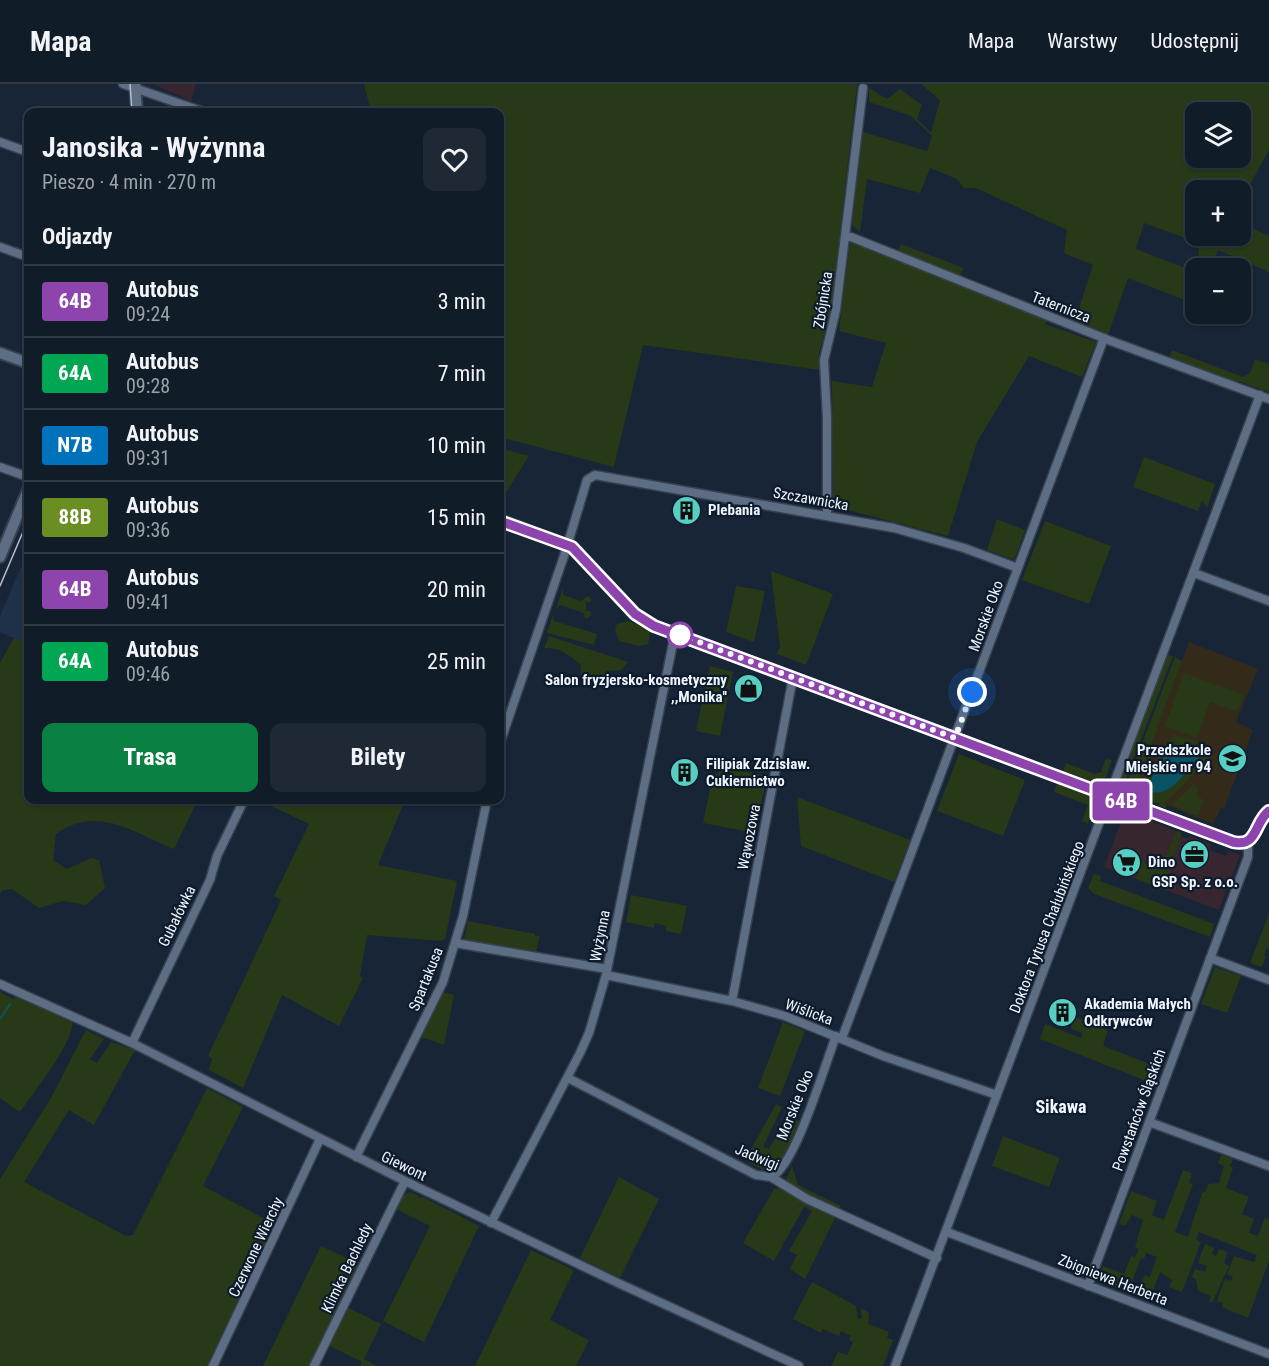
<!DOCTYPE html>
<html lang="pl">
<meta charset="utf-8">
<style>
:root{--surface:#111c29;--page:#1e2935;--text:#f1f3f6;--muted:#9ca1a8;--line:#303a46;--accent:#0b8043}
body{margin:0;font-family:"Roboto Condensed",sans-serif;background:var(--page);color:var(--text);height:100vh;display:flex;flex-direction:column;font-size:22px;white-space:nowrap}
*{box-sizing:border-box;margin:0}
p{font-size:20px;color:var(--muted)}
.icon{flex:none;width:33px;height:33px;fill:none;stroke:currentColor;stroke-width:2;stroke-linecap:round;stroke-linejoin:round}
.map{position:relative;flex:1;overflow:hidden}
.sheet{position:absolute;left:24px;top:24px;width:480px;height:696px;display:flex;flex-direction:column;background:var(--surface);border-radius:12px;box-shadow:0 2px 4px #0004,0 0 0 2px var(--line)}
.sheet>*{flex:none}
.badge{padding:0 12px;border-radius:4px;font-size:21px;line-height:39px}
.controls{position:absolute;left:1185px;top:18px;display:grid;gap:12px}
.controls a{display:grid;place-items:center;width:66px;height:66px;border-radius:12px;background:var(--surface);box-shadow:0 2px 4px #0004,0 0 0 2px var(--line);font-size:30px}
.you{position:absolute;width:30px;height:30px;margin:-15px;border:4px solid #fff;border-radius:50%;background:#1a73e8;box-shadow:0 0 0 9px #1a73e833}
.map>.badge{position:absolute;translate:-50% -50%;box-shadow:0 0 0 3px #fff}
h2{padding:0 18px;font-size:22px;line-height:54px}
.round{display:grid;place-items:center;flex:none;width:63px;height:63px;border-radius:12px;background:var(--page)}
.head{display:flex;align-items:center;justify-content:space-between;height:102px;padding:0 18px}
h1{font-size:28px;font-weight:700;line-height:45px}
.button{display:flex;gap:12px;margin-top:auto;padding:12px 18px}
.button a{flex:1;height:69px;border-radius:12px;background:var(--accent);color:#fff;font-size:24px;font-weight:700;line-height:69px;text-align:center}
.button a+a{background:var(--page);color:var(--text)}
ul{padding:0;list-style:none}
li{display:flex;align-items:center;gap:18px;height:72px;padding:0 18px;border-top:2px solid var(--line)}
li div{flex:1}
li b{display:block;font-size:22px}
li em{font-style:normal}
li .badge{min-width:66px;font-weight:700;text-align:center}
header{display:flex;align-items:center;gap:36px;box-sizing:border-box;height:84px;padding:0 30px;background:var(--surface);border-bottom:2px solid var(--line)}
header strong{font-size:28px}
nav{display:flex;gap:33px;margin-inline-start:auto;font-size:21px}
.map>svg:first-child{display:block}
</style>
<header>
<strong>Mapa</strong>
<nav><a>Mapa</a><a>Warstwy</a><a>Udostępnij</a></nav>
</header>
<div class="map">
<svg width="1269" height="1282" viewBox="0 0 1269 1282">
<rect width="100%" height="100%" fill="#172537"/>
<!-- commercial -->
<path fill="#37262f" d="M153 0H196L191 17Z
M1125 727 1181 749V752L1188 755 1190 752 1211 760 1210 766 1226 772 1229 767 1240 771 1219 826 1104 783Z"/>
<!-- built -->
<path fill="#1f3148" d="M28 467V560L0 548V532Z"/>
<!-- education -->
<path fill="#342a1a" d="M1189 558 1258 585 1236 638 1253 646 1224 725 1221 724 1213 740 1133 707Z"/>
<!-- green -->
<path fill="#283918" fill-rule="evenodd" d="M364 0H857L831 225 819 269 820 286 643 261 614 383 503 354 500 351V28H371Z
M921 0H1269V66L1248 104 1254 107 1241 138 1240 106H1196V152H1240L1241 139 1269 152V188L1218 166 1210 184H1198L1199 159 1144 139 1136 165 1195 188V220L1128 194 1108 251 1075 237 1093 181 1064 169 1067 146 976 104H964L957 95 930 84 920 109 867 95 860 149 852 140 863 48 927 67 932 52 911 32 869 18V4L887 15 900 5 922 21 917 35 931 49 940 16ZM1196 28H1240V74H1196Z
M856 158 1047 236 1045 240 1096 258 1082 293 1029 272 977 358 948 452 836 423 833 418 832 297 872 303 886 259 839 247 850 160Z
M901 160 964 184 959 193 897 168Z
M1172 266 1243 293 1250 289 1255 275 1269 280V308L1238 297 1235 299 1169 274Z
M500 364 529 372 500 418Z
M1144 373 1215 400 1207 424 1202 417 1198 427 1133 403Z
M997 435 1025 446 1014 476 987 466Z
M1045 437 1111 462 1089 520 1022 496Z
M771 487 833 510 806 581 777 570 780 563Z
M736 502 765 507 754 558 726 548Z
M563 504V511L581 517 588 512 591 514V518H586V527H590L591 532 585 535 584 529 560 521 556 525Z
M553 531 554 537 597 550 594 561 547 549Z
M628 537 643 543 650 549 648 560 638 562 619 557 615 545 617 540Z
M549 552 628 578 621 586 606 587 602 599 591 597 592 594 580 590 581 581C569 571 560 563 544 564Z
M14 554 28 560V716H198L174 765C134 749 97 720 56 750L53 776 67 785 91 774 99 776 105 804 86 821 63 817 39 824 12 805 3 806 0 810V579Z
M1167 571 1173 572 1124 700 1119 698Z
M1175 573 1182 577 1134 707 1153 715 1143 705 1159 671 1174 651 1195 656 1212 671 1165 719 1167 721 1166 724 1158 722 1159 719C1148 717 1133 716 1125 704ZM1188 664 1198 674C1186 687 1170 713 1150 708L1161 678Z
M710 582 733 588 720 652 696 647Z
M1184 589 1244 611 1237 628 1210 618 1197 654 1165 642Z
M959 670 1025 696 1003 752 937 727Z
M1106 675 1112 676 1106 693 1097 699 1063 687 1066 679 1095 690 1101 688Z
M714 681 767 692 755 749 703 739 713 690 718 691 719 688 713 686Z
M1058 697 1093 710 1089 722 1093 726 1088 740 1082 737 1088 721 1054 708Z
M1194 700 1197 704 1198 713 1204 716 1198 732 1172 721Z
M797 713 910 756 894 798 801 762Z
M259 716H405L378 781 457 797 445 855 441 857 367 851 360 892 363 894 339 942 282 911 243 1004 209 986 212 975 208 972 281 816 274 812 309 740Z
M1176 747 1181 749V752L1162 805 1136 795 1144 772V779L1162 783Z
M1094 790 1101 792 1100 797 1214 840 1210 853 1094 810 1088 804Z
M631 811 687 822 681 850 666 847V842L655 839 654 844 626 838Z
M1269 829V865L1267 864 1264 871 1266 872 1262 883 1250 879Z
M468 837 535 850V853L540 851 536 868 464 856Z
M1215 883 1241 892 1227 929 1201 920Z
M0 908 14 915 16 911 72 937C76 956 32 1010 20 1028L0 1014Z
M442 908 454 911 444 961 421 953Z
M1075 933 1108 946 1103 962 1160 984 1154 1000 1040 955 1045 940 1081 954 1083 949 1071 945Z
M783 938 805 947 780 1012 758 1004Z
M86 946 104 955 90 975 97 979 111 958 135 966 94 1041 69 1026 24 1098 126 1152 133 1151 207 1004 243 1023 203 1102 276 1141 208 1282H0V1095L51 1014Z
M776 1020 782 1023 763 1063 769 1065 787 1034 800 1037 777 1086C765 1089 755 1082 745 1076Z
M1003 1052 1060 1074 1049 1103 992 1082Z
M1221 1071 1233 1075 1230 1082 1233 1084 1226 1104 1249 1113 1242 1130 1254 1135 1249 1149 1258 1152 1265 1133 1269 1135V1177L1248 1234 1222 1223 1223 1219 1217 1217 1225 1195 1231 1197 1233 1193 1227 1190 1234 1172 1254 1178 1257 1171 1199 1148 1196 1156 1201 1158 1182 1208 1169 1203 1172 1196 1160 1188 1149 1216 1135 1211 1145 1191 1150 1193 1157 1173 1146 1169 1144 1175 1141 1174 1128 1208 1101 1198 1099 1192 1103 1182 1124 1190 1131 1172 1135 1173 1139 1165 1135 1163 1143 1136 1132 1131 1125 1142 1119 1140 1131 1107 1157 1117 1152 1131 1164 1136 1183 1086 1192 1089 1189 1099 1193 1100 1175 1148 1188 1153 1202 1109 1205 1108 1208 1100 1219 1099 1224 1082 1218 1079Z
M792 1082 798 1101 841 1122 805 1195 790 1185 797 1171 789 1167 812 1127 804 1123 774 1177 743 1159 774 1105H782Z
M619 1093 659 1115 620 1194 580 1174Z
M410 1108 419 1112 418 1114 423 1113 479 1142 424 1258 383 1237 430 1142 396 1125 403 1112Z
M1205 1160 1214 1164 1212 1170 1216 1172 1219 1165 1228 1168 1224 1179 1229 1182 1212 1219 1209 1217 1211 1212 1198 1207 1196 1196 1192 1193 1195 1185 1205 1188 1207 1182 1198 1179Z
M321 1162 360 1180 309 1282H263Z
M531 1166 574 1186 550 1236 589 1256 576 1282H475Z
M812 1198 856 1222 858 1235 862 1234 861 1224 869 1228 868 1240 889 1248 887 1254 893 1256 883 1282H831L838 1268 847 1271 853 1258 849 1256 851 1252 841 1247 839 1252 823 1245 821 1249 793 1235Z
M347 1223 381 1240 364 1275 377 1282H360L362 1278 328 1261Z"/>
<!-- water -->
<path fill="#0a5266" d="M1182 662 1197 666 1198 675C1185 687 1172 713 1150 708 1148 690 1165 668 1182 662Z"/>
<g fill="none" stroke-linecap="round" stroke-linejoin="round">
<!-- stream -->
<path stroke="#0a5266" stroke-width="2" d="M0 935 10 920"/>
<defs>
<path id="minor" d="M123 0 204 28
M0 58 28 68
M846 151 1111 257 1269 315
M0 163 28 173
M0 383 28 393
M827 432V334L824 276 836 226 863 4
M1194 489 1269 517
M500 659 565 469 587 396 595 391 894 444 964 464 1018 484
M455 859 607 885
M1210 874 1269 896
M606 891 732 917 785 932 883 972 997 1011
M0 900 132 959 405 1097 618 1199 799 1282
M732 917 793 593
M842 954 1104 254
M132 959 210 796 217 772 244 716
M568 994 756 1091 771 1093 807 1115 937 1174
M1149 1038 1269 1082
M356 1073 443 898 463 832 487 716
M771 1093C795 1084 825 980 836 952
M491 1139 580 969 589 949 606 891 675 549
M947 1148 1269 1270
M1088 1202 1248 773V757
M213 1282 320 1055
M314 1282 405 1097
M895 1282 1260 311"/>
<path id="tertiary" d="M135 0 137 28
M0 269 28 279
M500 436 572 463 635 530 654 542 1233 758C1258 764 1254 738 1269 727
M0 473 28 406"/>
</defs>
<!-- minor casing -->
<use href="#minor" stroke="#37414f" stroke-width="11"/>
<!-- tertiary casing -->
<use href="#tertiary" stroke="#37414f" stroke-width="14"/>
<!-- minor -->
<use href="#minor" stroke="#5d6d83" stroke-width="8"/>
<!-- tertiary -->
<use href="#tertiary" stroke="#5d6d83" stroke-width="10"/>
<!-- tram -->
<path stroke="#b7bfca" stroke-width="1.5" d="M130 0 132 28
M0 502 28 436"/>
</g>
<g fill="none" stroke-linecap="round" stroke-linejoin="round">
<defs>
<path id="line" d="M500 437 572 463 635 530 654 542 1233 758C1258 764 1254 738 1269 727"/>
</defs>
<!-- line casing -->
<use href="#line" stroke="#fff" stroke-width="14"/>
<!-- line -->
<use href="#line" stroke="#8e44ad" stroke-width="9"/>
<!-- walk -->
<path stroke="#eff5fd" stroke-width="6" stroke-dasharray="0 10.8" d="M680 551 955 654 972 608"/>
</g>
<!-- icons -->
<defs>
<symbol id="building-disc" viewBox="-11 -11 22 22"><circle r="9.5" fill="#56cec2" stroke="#0e1b2d"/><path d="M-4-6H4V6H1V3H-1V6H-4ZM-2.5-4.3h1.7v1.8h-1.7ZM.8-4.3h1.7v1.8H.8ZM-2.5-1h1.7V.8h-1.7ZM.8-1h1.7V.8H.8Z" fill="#111"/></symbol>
<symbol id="shop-disc" viewBox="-11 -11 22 22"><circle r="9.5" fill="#56cec2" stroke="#0e1b2d"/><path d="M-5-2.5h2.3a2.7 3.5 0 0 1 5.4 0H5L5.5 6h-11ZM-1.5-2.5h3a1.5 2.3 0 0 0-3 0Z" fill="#111"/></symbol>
<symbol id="school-disc" viewBox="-11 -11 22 22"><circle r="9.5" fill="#56cec2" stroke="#0e1b2d"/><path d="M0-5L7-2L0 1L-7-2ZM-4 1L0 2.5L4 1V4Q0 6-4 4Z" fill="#111"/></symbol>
<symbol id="office-disc" viewBox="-11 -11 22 22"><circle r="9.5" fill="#56cec2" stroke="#0e1b2d"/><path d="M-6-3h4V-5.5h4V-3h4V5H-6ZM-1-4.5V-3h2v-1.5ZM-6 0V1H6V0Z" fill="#111"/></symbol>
<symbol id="supermarket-disc" viewBox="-11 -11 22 22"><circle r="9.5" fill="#56cec2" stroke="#0e1b2d"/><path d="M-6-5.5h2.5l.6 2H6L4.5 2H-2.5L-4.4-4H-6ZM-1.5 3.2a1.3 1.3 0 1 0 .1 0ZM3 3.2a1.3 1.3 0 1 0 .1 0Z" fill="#111"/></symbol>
</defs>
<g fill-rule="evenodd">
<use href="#building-disc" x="670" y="410" width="33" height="33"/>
<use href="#shop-disc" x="732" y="588" width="33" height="33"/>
<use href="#school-disc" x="1216" y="658" width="33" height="33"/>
<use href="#building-disc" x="668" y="672" width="33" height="33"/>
<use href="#office-disc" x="1178" y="754" width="33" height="33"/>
<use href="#supermarket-disc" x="1110" y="762" width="33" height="33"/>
<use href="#building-disc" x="1046" y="912" width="33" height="33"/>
</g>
<!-- markers -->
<circle fill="#fff" stroke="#8e44ad" stroke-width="3" cx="680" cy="551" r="12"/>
<g text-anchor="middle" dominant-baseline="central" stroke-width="4.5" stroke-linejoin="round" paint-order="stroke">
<!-- street labels -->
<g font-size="15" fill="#eff5fd" stroke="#0e1b2d">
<text transform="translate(823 216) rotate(-81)">Zbójnicka</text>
<text transform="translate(1061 223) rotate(21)">Taternicza</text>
<text transform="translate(811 415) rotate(10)">Szczawnicka</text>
<text transform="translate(986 532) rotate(-70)">Morskie Oko</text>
<text transform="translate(749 753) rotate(-79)">Wąwozowa</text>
<text transform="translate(177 832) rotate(-64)">Gubałówka</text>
<text transform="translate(1047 843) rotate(-69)">Doktora Tytusa Chałubińskiego</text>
<text transform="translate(600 852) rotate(-79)">Wyżynna</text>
<text transform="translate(426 895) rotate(-68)">Spartakusa</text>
<text transform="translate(809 928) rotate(20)">Wiślicka</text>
<text transform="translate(795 1021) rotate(-68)">Morskie Oko</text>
<text transform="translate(1139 1026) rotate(-70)">Powstańców Śląskich</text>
<text transform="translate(757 1073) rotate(23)">Jadwigi</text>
<text transform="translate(404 1082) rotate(26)">Giewont</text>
<text transform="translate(256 1163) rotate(-65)">Czerwone Wierchy</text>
<text transform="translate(347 1184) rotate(-64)">Klimka Bachledy</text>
<text transform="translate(1113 1196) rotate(21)">Zbigniewa Herberta</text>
</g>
<!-- poi labels -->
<g font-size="15" font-weight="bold" fill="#eff5fd" stroke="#0e1b2d" text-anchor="start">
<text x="708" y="426">Plebania</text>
<text x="727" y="596" text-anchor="end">Salon fryzjersko-kosmetyczny<tspan x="727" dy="17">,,Monika''</tspan></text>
<text x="1211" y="666" text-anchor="end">Przedszkole<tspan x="1211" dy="17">Miejskie nr 94</tspan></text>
<text x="706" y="680">Filipiak Zdzisław.<tspan x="706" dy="17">Cukiernictwo</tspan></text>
<text x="1148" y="778">Dino</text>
<text x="1195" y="798" text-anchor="middle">GSP Sp. z o.o.</text>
<text x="1084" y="920">Akademia Małych<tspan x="1084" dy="17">Odkrywców</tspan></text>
</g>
<!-- quarter labels -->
<g font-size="18" font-weight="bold" fill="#eff5fd" stroke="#0e1b2d">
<text x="1061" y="1022">Sikawa</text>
</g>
</g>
</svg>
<div class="controls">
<a><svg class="icon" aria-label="layers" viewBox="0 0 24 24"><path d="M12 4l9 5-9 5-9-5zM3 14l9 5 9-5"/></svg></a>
<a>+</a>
<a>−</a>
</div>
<div class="you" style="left:972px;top:608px"></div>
<b class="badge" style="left:1121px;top:717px;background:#8e44ad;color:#fff">64B</b>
<section class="sheet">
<div class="head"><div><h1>Janosika - Wyżynna</h1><p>Pieszo · 4 min · 270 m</p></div><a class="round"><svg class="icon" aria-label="heart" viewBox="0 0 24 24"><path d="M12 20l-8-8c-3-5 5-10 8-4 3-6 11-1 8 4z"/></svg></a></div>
<h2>Odjazdy</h2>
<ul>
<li><span class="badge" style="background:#8e44ad;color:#fff">64B</span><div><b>Autobus</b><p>09:24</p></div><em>3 min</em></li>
<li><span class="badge" style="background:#00a651;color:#fff">64A</span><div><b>Autobus</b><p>09:28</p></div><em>7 min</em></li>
<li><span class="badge" style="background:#0072bc;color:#fff">N7B</span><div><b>Autobus</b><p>09:31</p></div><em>10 min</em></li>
<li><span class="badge" style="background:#6b8e23;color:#fff">88B</span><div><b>Autobus</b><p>09:36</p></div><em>15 min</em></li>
<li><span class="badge" style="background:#8e44ad;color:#fff">64B</span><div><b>Autobus</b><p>09:41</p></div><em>20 min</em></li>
<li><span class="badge" style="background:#00a651;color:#fff">64A</span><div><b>Autobus</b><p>09:46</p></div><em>25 min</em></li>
</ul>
<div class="button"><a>Trasa</a><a>Bilety</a></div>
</section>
</div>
